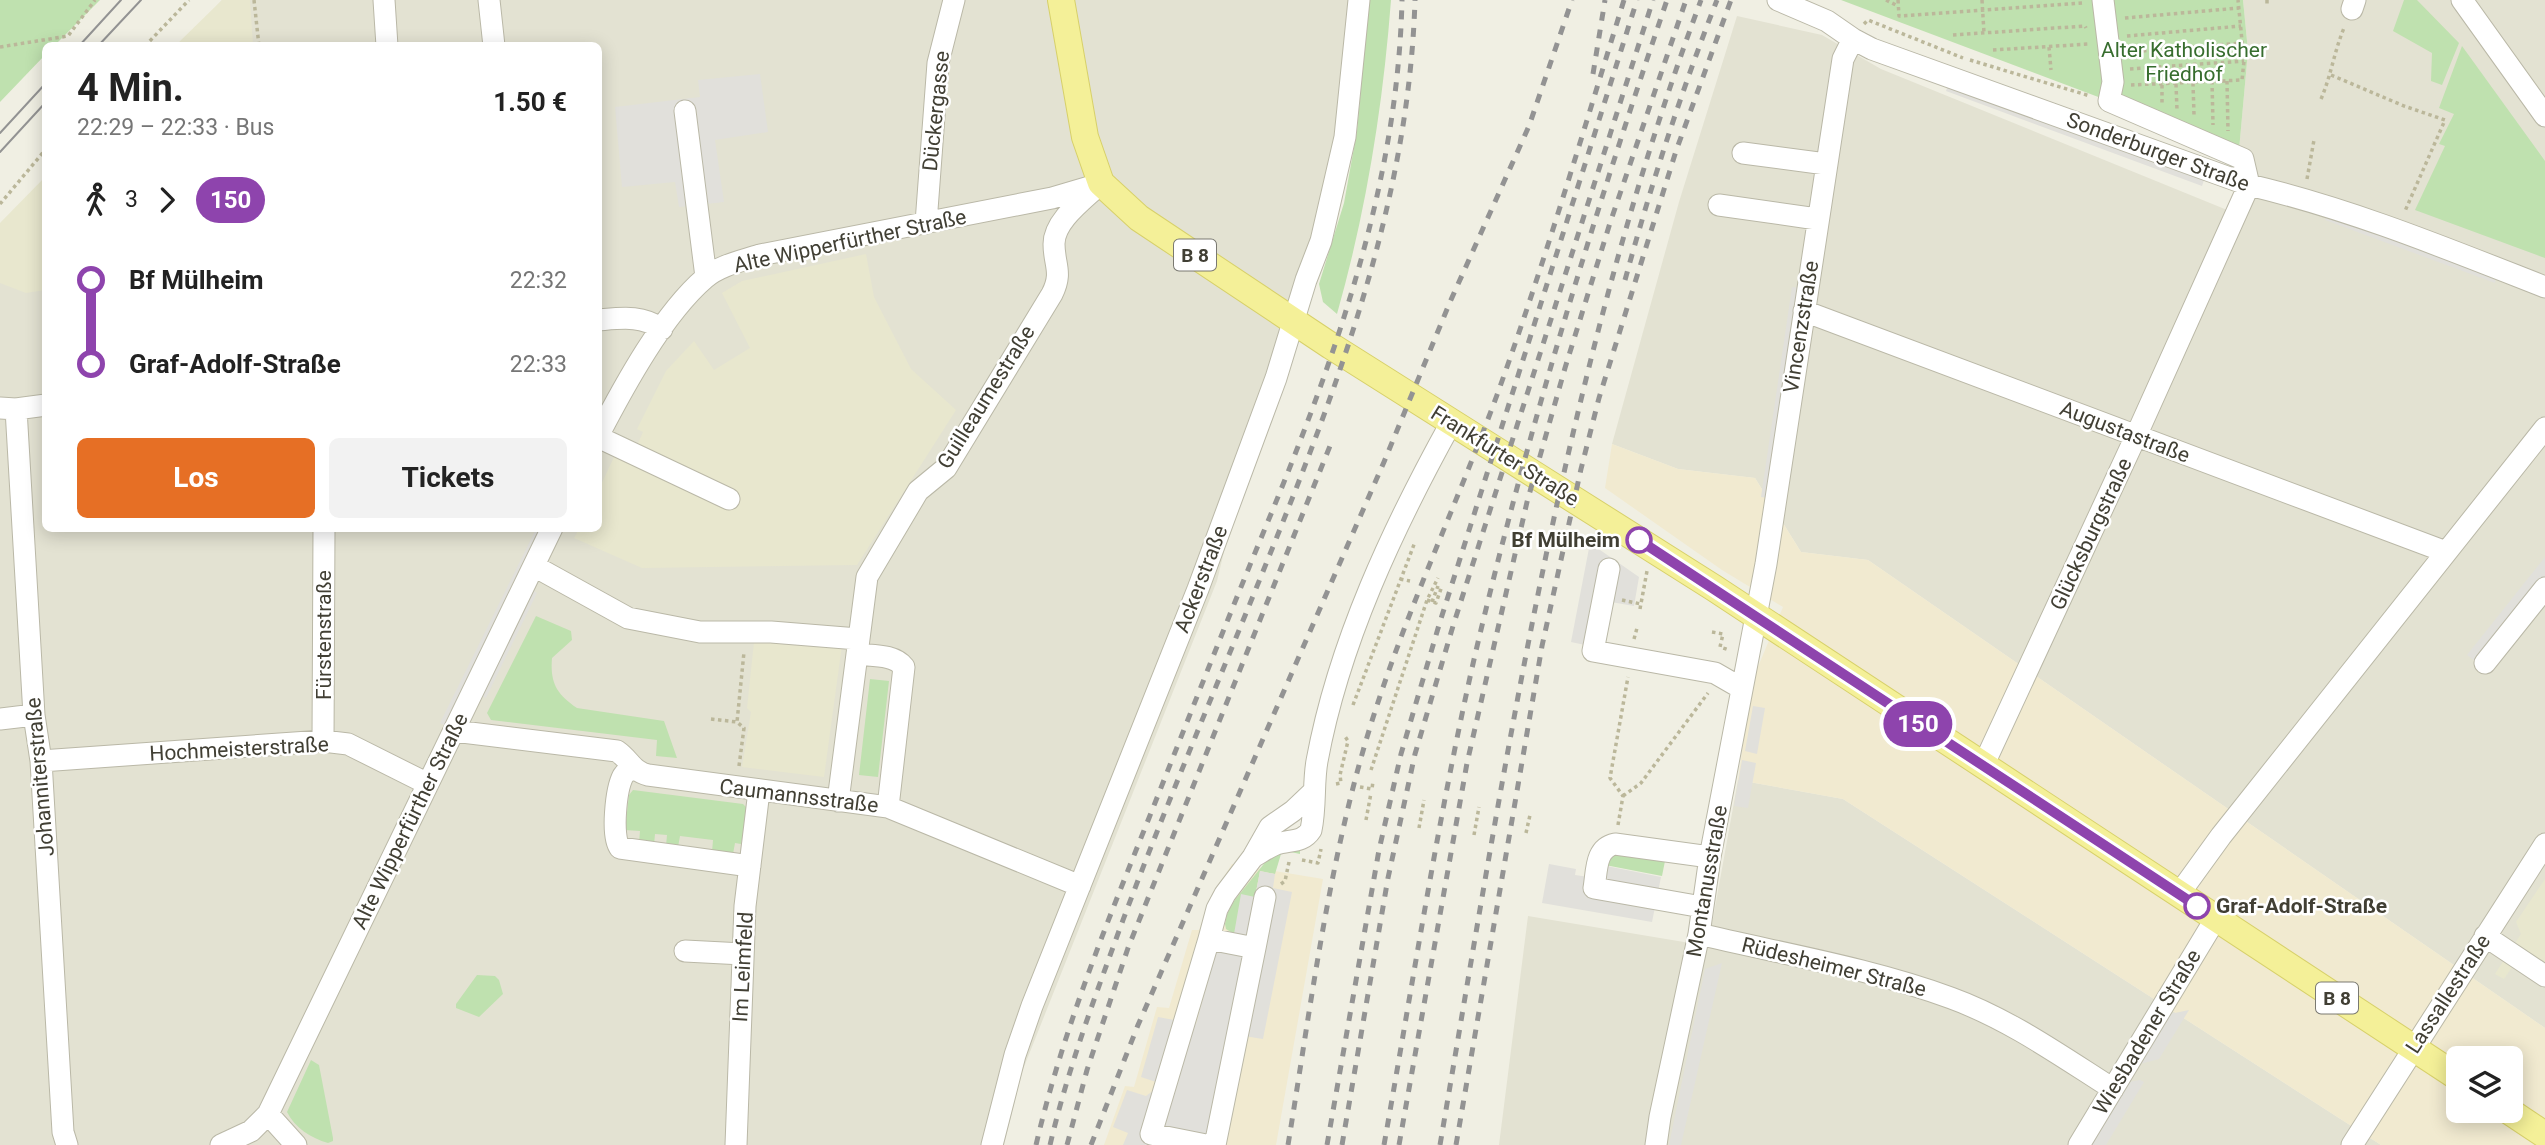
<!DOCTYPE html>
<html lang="de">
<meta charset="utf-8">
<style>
:root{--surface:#fff;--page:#f2f2f2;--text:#222;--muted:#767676;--accent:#e66f25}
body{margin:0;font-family:Roboto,sans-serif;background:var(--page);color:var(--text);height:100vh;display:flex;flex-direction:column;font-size:26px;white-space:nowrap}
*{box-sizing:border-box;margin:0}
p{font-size:23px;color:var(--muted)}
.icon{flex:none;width:38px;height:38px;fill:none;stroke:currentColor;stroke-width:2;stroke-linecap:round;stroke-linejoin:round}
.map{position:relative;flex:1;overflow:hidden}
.panel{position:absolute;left:42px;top:42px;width:560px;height:490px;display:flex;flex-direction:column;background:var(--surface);border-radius:10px;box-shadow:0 4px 18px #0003}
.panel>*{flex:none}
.badge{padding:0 14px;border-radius:23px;font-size:24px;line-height:46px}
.tools{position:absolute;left:2446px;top:1046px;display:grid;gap:14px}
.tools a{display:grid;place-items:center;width:77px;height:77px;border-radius:10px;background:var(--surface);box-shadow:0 4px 18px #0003;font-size:35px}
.map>.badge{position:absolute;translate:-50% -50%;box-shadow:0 0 0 4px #fff}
.legs{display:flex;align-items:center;gap:10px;height:77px;padding:0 35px;font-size:23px}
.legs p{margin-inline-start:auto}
.overview{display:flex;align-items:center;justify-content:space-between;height:119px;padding:0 35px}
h1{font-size:38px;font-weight:700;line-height:52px}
.button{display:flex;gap:14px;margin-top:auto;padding:14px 35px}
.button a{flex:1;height:80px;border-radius:10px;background:var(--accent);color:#fff;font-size:28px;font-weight:700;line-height:80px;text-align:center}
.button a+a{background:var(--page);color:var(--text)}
ul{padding:0 35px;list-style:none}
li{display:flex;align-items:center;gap:24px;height:84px;font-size:26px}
li i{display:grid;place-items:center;width:10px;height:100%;margin:0 9px;background:currentColor}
li i::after{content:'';width:18px;height:18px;margin:-9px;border:5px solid;border-radius:50%;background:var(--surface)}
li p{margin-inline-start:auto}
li:first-child i{background:linear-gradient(#0000 50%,currentColor 0)}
li:last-child i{background:linear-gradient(currentColor 50%,#0000 0)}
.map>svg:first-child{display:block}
</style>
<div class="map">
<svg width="2545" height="1145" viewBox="0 0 2545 1145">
<rect width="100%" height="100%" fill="#f0efe3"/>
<!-- residential -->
<path fill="#e3e2d2" d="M222 0H1348L1352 43 1334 166 1255 422 1217 581 1022 1072 1004 1145H0V252L45 201 46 528H598V46L182 45Z
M2243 0H2545V1028L1868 560 1801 552 1755 478 1678 469 1612 444 1679 202 1737 16 1822 35 1881 69 2237 214 2239 150 2248 51Z
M1738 780 1843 799 2381 1145H1499L1528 916 1708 946Z"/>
<!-- commercial -->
<path fill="#f1ead0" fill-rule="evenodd" d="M1612 444 1678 469 1755 478 1801 552 1868 560 2545 1028V1145H2381L1843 799 1738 780 1752 681 1783 607 1722 570 1605 488ZM2459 1059H2511V1111H2459Z
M1232 864 1323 879 1276 1145H1104L1125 1086 1134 1087 1157 1007 1169 1008 1192 930H1199L1211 897Z"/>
<!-- education -->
<path fill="#e8e7ce" d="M222 0H250L253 45H176Z
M45 177V290L26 293 0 283V223Z
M866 254 874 297 911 369 956 410 857 565 642 568 574 538 579 529 598 528 599 489 615 455 630 461 643 432 637 429 666 371 694 341 714 370 750 348 722 293 742 281Z
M754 642 842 645 824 777 742 767 751 712 747 708Z
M2545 879V988L2512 967 2504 979 2495 974 2521 934 2516 922Z"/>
<!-- green -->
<path fill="#bfe1af" d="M0 0H100L55 45 46 46 45 55 0 102Z
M1369 0H1391C1383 106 1366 212 1337 314L1323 302 1319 284 1344 203 1357 131Z
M1841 0H2243L2248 51 2239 150Z
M2404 0H2417L2459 43 2442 85 2431 81 2432 53 2393 31Z
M2462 46 2545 161V258L2415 210 2445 146 2439 144 2454 114 2439 108Z
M536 616 571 631 572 640 552 658C550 682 556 694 577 708L664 721 677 758 656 756 657 740 491 720 487 713Z
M870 679 889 681 878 777 859 775Z
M633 790 743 804 748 809 741 844 735 843 733 854 712 852 713 840 680 836 678 847 666 846 667 835 655 834 654 845 639 843 640 831 625 830 629 795Z
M1300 849V854L1286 851 1281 854 1275 874 1260 871 1255 897 1234 934 1226 929 1225 924 1227 914 1234 901 1275 850Z
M1614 852 1666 856 1662 876 1605 865Z
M477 975 495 976 499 980 503 994 479 1017 456 1008V1004Z
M311 1060 319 1065 333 1138V1141L328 1143C311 1138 295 1128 287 1112Z"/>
<!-- parking -->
<path fill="#e1e0db" d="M760 74 768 132 715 140 724 202 679 207 675 182 622 187 615 107 700 97 698 80Z
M1948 85 2204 180 2202 186 1946 91Z
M2326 215 2496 278 2495 283 2325 220Z
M1792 287 1799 288 1768 498 1761 497Z
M536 529H543L446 726 440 723Z
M1590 543 1639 577 1634 606 1594 599 1585 645 1571 642Z
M2545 557V576L2476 662 2467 655Z
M532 590 537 593 486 698 480 695Z
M1753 706 1765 708 1757 754 1745 751Z
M1742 760 1756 763 1748 808 1734 806Z
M1592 863 1661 877 1652 922 1542 903 1549 864 1576 869 1575 875 1589 877Z
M1260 871 1275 874 1273 888 1292 892 1263 1039 1244 1036 1222 1145H1123L1128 1133 1113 1127 1127 1090 1146 1096 1154 1090 1156 1082 1141 1077 1158 1017 1196 1024 1216 951 1234 934 1241 894 1255 897Z
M1722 963 1681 1145H1669L1705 969Z
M2189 1010 2159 1059 2140 1064 2170 1014Z
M2140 1080 2144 1082 2106 1145H2090L2128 1082Z"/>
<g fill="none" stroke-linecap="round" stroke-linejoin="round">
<defs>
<path id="minor" d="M384 0 387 46
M489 0 494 46
M1778 0 1827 21 1853 39 1872 49 2249 185C2351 209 2448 249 2545 287
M2462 0 2545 116
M2352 9 2355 0
M685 111 706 277
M1743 153 1826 164
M1719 205 1817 219
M926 223 938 63 954 0
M1804 311 2446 552
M598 320C623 318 641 315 662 329
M0 408 16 409 46 405
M16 409 34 715 41 761 63 1132 67 1145
M598 436C624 386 663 314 705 278 720 265 742 261 760 255L1052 198 1096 185
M598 437 729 499
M534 566 628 618 700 632H771L858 639
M1609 569 1593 651 1715 673 1741 688
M857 654C872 656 894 654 904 667L888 807
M2485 663 2545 588
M0 719 34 715
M454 731 617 751C630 760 632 771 648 775L888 807 1080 886
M323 741 324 528
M41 761 323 741 348 744 428 784
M1983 766 2136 436 2249 185 2243 159 2109 101 2113 82 2103 0
M631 767C628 770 625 773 623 776 616 789 611 837 620 848L750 866
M838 801 867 577 918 491 946 468 1052 294C1063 272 1054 265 1054 244 1054 220 1085 199 1101 183
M1253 857C1260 853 1267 848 1274 845 1288 839 1302 844 1311 830 1316 807 1313 783 1317 761 1339 642 1393 528 1451 423
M2179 894 2221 836 2545 428
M1702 907 1594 888C1597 871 1595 848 1615 844L1710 857
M1699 934C1783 954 1869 968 1951 998 2009 1019 2061 1056 2113 1089
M2485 936 2545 976
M1209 939 1217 909 1225 894 1253 857 1270 827 1293 811 1313 792
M1255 948 1265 897
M685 951 743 954
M268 1114 296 1145
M221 1145 251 1131 268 1114 552 528
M736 1145 745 906 759 791
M992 1145 1015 1055 1032 1006 1198 589 1276 378 1306 280 1321 241 1345 137 1359 0
M1206 1145 1151 1134 1209 939 1255 948 1215 1145
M1656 1145 1660 1117 1699 934 1710 857 1766 564 1843 59 1853 39
M2079 1145 2216 918
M2352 1145 2545 844"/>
<path id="major" d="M1061 0 1085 137 1101 183 1139 218 1331 346 1714 588 2459 1078
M2509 1111 2545 1135"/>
</defs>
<!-- minor casing -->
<use href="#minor" stroke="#bab8a7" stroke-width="23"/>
<!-- major casing -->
<use href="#major" stroke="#d7d06a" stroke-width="28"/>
<!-- path -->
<path stroke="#bbb79a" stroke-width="3.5" stroke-dasharray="3.5 3.5" stroke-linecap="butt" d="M254 0 259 46
M1886 0 1898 6
M1898 0 1899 16 2083 3
M1982 0 1984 33
M2267 0V4
M2125 18 2239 8
M1864 24 1868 20 1963 58
M1953 35 2085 26 2086 28
M2127 36 2241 26
M145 46 189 0
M0 47 68 36 95 0
M2049 47 2051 70
M1993 50 2089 44
M2129 52 2242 43
M1970 60 2090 96
M2130 69 2244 61
M2331 75 2404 106 2445 120 2405 211
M2212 81 2213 125
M2227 81 2228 131
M2193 83 2194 115
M2176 84 2177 110
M2131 85 2242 80 2244 61 2238 0
M2162 85V104
M2321 99C2331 76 2334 52 2344 28
M2307 179 2314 140
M0 204 46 149
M1400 579 1410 581
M1427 600 1436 603 1442 586
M1622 600 1641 604
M1432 602 1438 586
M1640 609 1647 571
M1712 632 1723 634 1720 647 1729 650
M1634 639 1637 628
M1353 705 1415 542
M711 719 737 722
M739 766 744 728 737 722 744 652
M1371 770 1427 600 1438 578
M1336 784 1341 783 1340 775 1348 741 1344 735
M1360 787 1372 789 1373 781
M1623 796 1641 783 1708 693
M1366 820 1371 793
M1618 825 1623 796 1610 778 1628 677
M1419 828 1424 800
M1526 833 1530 815
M1474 835 1479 807
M1302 860 1318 863 1321 849
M1281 884 1285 881 1289 862"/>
<!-- minor -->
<use href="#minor" stroke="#fff" stroke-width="21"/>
<!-- major -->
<use href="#major" stroke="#f4f098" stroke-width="26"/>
<!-- tram -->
<path stroke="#939393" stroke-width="2" d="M79 46 121 0
M98 46 141 0
M0 133 46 83
M0 152 46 102"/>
<!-- rail -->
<path stroke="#939393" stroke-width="5" stroke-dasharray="9 9" stroke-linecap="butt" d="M1593 74 1605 0
M1625 280C1651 185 1681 92 1717 0
M1036 1145C1062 1033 1106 925 1149 818 1189 717 1229 615 1271 514 1338 351 1398 179 1402 0
M1050 1145C1068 1068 1096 994 1123 920 1169 797 1221 676 1270 554 1342 376 1409 195 1415 0
M1067 1145 1087 1070 1128 948 1332 441
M1091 1145 1138 1025 1384 462 1450 302 1529 126 1572 0
M1288 1145C1310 1011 1327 874 1365 744 1400 624 1454 512 1497 395 1544 265 1583 132 1624 0
M1327 1145 1379 850 1401 754 1439 625 1637 0
M1342 1145 1388 878 1415 754 1453 626 1653 0
M1384 1145C1413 982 1438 817 1475 655 1527 433 1594 215 1667 0
M1399 1145 1467 763 1527 502 1565 368 1610 223 1686 0
M1440 1145C1506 759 1564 368 1701 0
M1456 1145 1542 646 1581 469 1599 398 1676 151 1731 0"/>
</g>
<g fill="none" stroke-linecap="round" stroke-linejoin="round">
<defs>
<path id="line-1" d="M1639 540 2197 906"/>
</defs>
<!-- line-1 casing -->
<use href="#line-1" stroke="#fff" stroke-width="16"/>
<!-- line-1 -->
<use href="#line-1" stroke="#8e44ad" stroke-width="10"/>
</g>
<!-- markers -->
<g fill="#fff" stroke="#8e44ad" stroke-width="3.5">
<circle cx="1639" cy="540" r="12"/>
<circle cx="2197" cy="906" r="12"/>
</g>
<g text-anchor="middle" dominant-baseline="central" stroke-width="5" stroke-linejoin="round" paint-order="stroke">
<!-- shield labels -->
<g fill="#fff" stroke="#7a7971" stroke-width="2">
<rect x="1174" y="239.5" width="42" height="31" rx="5"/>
<rect x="2316" y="982.5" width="42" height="31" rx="5"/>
</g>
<g font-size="19" font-weight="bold" fill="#413f34">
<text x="1195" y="255">B 8</text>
<text x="2337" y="998">B 8</text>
</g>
<!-- park labels -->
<g font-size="21" fill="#376d2e" stroke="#fff">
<text x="2184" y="50">Alter Katholischer<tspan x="2184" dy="24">Friedhof</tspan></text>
</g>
<!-- street labels -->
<g font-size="21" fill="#413f34" stroke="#fff">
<text transform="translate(936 111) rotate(-84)">Dückergasse</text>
<text transform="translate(2158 152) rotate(20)">Sonderburger Straße</text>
<text transform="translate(850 241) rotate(-12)">Alte Wipperfürther Straße</text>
<text transform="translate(1801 327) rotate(-81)">Vincenzstraße</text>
<text transform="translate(986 397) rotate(-58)">Guilleaumestraße</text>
<text transform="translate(2125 432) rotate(21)">Augustastraße</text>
<text transform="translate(1505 456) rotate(32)">Frankfurter Straße</text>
<text transform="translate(2091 534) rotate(-65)">Glücksburgstraße</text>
<text transform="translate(1201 579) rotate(-69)">Ackerstraße</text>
<text transform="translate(324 635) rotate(-90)">Fürstenstraße</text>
<text transform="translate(239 749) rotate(-3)">Hochmeisterstraße</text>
<text transform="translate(40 777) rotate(-95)">Johanniterstraße</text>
<text transform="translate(799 796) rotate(7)">Caumannsstraße</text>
<text transform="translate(410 821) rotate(-64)">Alte Wipperfürther Straße</text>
<text transform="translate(1707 881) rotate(-80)">Montanusstraße</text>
<text transform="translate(743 967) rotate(-87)">Im Leimfeld</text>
<text transform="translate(1834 967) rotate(14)">Rüdesheimer Straße</text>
<text transform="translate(2448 994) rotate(-57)">Lassallestraße</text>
<text transform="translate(2147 1032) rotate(-59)">Wiesbadener Straße</text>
</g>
<!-- stop labels -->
<g font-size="21" font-weight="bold" fill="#413f34" stroke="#fff" text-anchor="end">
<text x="1620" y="540">Bf Mülheim</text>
<text x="2216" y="906" text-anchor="start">Graf-Adolf-Straße</text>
</g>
</g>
</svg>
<div class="tools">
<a><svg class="icon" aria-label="layers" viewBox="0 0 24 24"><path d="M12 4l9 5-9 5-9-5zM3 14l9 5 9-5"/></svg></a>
</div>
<b class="badge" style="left:1918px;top:724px;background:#8e44ad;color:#fff">150</b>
<section class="panel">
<div class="overview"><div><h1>4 Min.</h1><p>22:29 – 22:33 · Bus</p></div><b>1.50 €</b></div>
<div class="legs"><svg class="icon" aria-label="walk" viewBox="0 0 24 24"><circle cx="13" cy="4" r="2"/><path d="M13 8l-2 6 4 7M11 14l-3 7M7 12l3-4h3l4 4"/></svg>3<svg class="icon" aria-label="forward" viewBox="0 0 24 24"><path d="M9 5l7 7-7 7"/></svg><b class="badge" style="background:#8e44ad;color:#fff">150</b></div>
<ul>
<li><i style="color:#8e44ad"></i><b>Bf Mülheim</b><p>22:32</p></li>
<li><i style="color:#8e44ad"></i><b>Graf-Adolf-Straße</b><p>22:33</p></li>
</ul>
<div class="button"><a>Los</a><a>Tickets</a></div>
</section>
</div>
